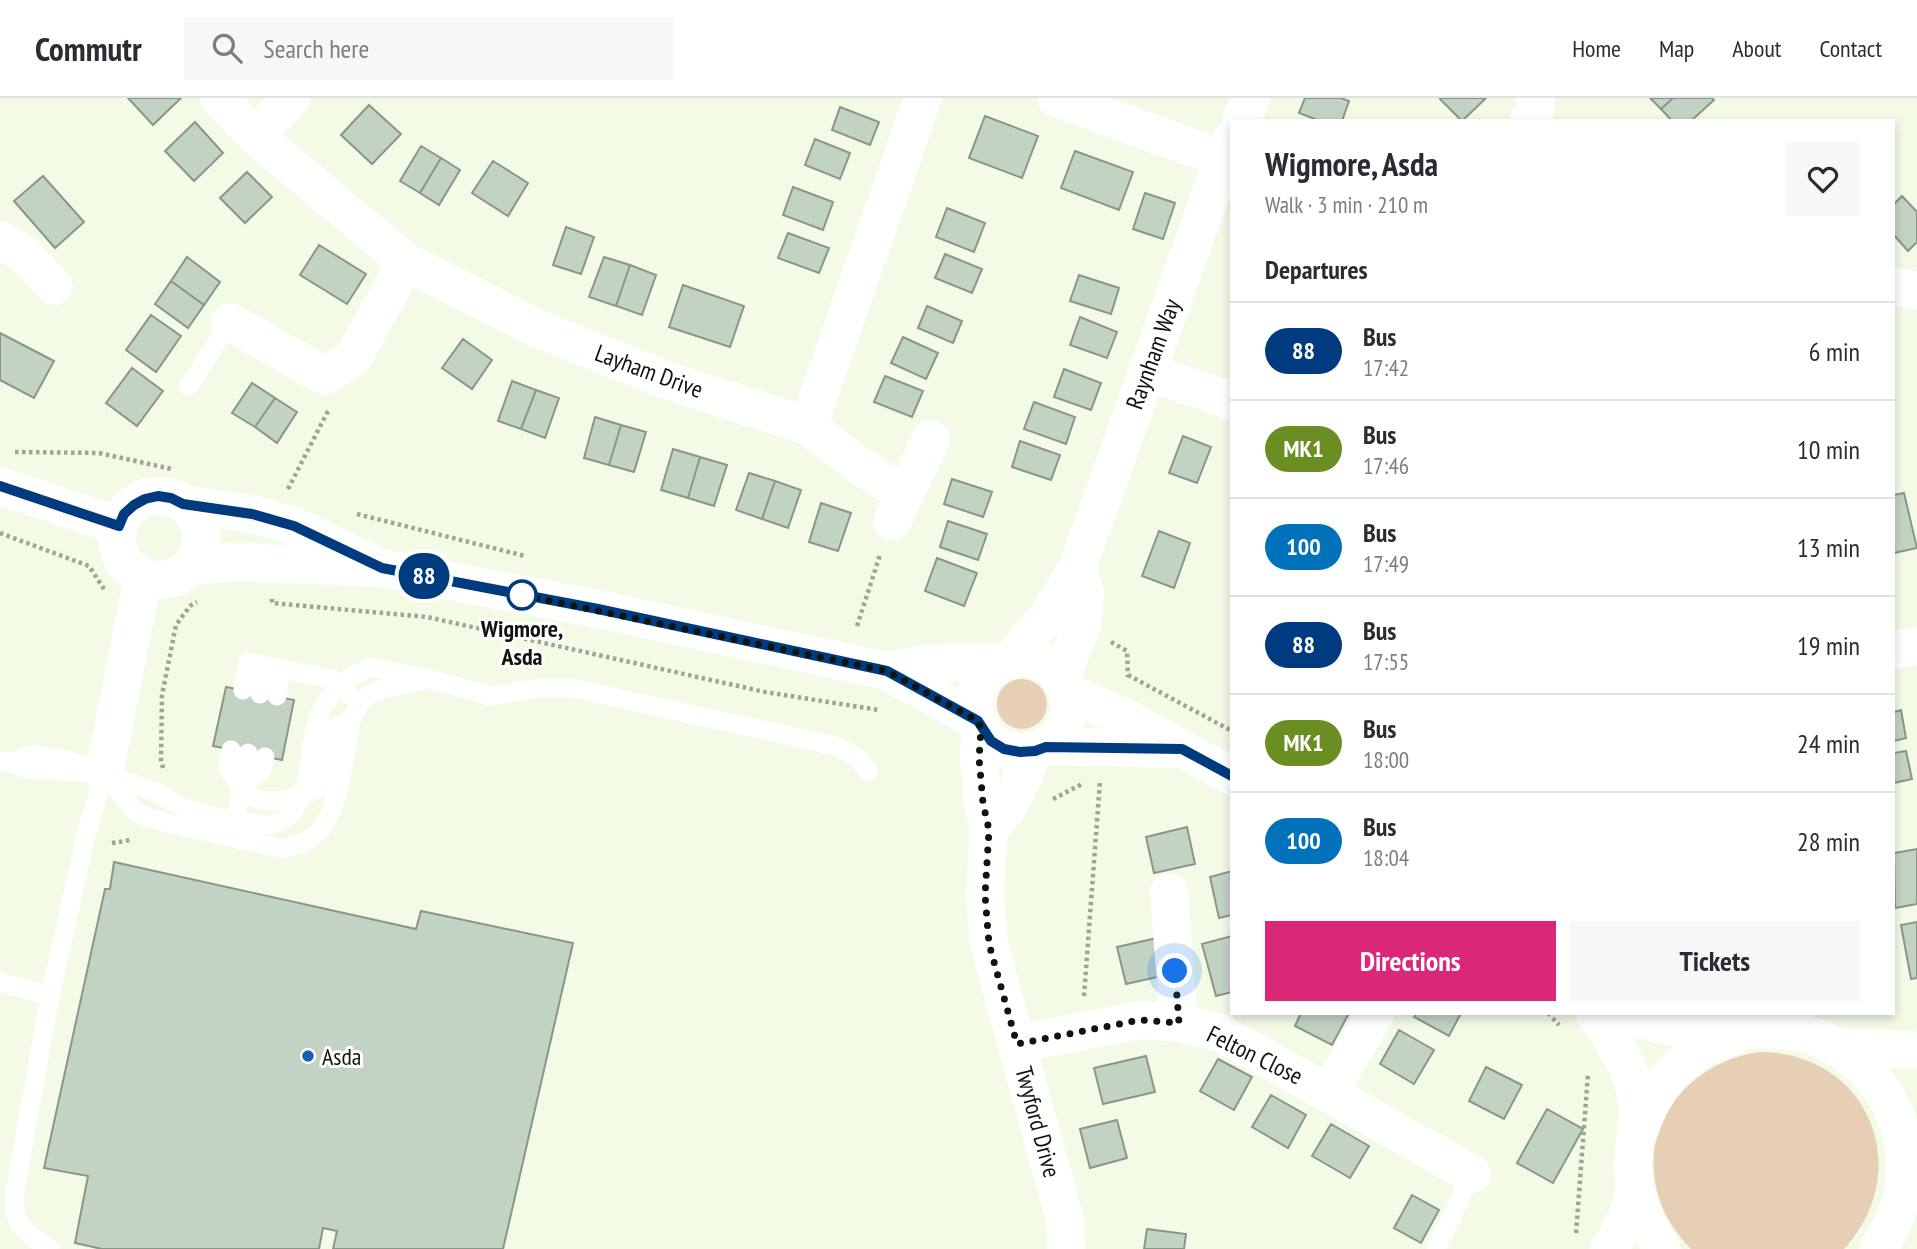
<!DOCTYPE html>
<meta charset="utf-8">
<style>
:root{--surface:#fff;--page:#f7f7f7;--text:#2b2b33;--muted:#7c7c81;--line:#e1e1e2;--accent:#db2777}
body{margin:0;font-family:"PT Sans Narrow",sans-serif;background:var(--page);color:var(--text);height:100vh;display:flex;flex-direction:column;font-size:26px;white-space:nowrap}
*{box-sizing:border-box;margin:0}
p{font-size:23px;color:var(--muted)}
.icon{flex:none;width:38px;height:38px;fill:none;stroke:currentColor;stroke-width:2;stroke-linecap:round;stroke-linejoin:round}
.map{position:relative;flex:1;overflow:hidden}
.sheet{position:absolute;left:1230px;top:21px;width:665px;height:896px;display:flex;flex-direction:column;background:var(--surface);border-radius:0px;box-shadow:0 4px 10px #0003}
.sheet>*{flex:none}
.badge{padding:0 14px;border-radius:23px;font-size:24px;line-height:46px}
.you{position:absolute;width:35px;height:35px;margin:-18px;border:5px solid #fff;border-radius:50%;background:#1a73e8;box-shadow:0 0 0 10px #1a73e833}
.map>.badge{position:absolute;translate:-50% -50%;box-shadow:0 0 0 4px #fff}
h2{padding:0 35px;font-size:26px;line-height:63px}
.round{display:grid;place-items:center;flex:none;width:74px;height:74px;border-radius:0px;background:var(--page)}
.head{display:flex;align-items:center;justify-content:space-between;height:119px;padding:0 35px}
h1{font-size:33px;font-weight:800;line-height:52px}
.button{display:flex;gap:14px;margin-top:auto;padding:14px 35px}
.button a{flex:1;height:80px;border-radius:0px;background:var(--accent);color:#fff;font-size:28px;font-weight:800;line-height:80px;text-align:center}
.button a+a{background:var(--page);color:var(--text)}
ul{padding:0;list-style:none}
li{display:flex;align-items:center;gap:21px;height:98px;padding:0 35px;border-top:2px solid var(--line)}
li div{flex:1}
li b{display:block;font-size:26px}
li em{font-style:normal}
li .badge{min-width:77px;font-weight:700;text-align:center}
header{display:flex;align-items:center;gap:42px;box-sizing:border-box;height:98px;padding:0 35px;background:var(--surface);border-bottom:2px solid var(--line)}
header strong{font-size:33px}
nav{display:flex;gap:38px;margin-inline-start:auto;font-size:24px}
.search{width:490px;height:63px;background:var(--page);display:flex;align-items:center;gap:18px;box-sizing:border-box;padding:0 24px;border-radius:0px;color:var(--muted);font-size:26px}
.map>svg:first-child{display:block}
</style>
<header>
<strong>Commutr</strong>
<div class="search"><svg class="icon" aria-label="search" viewBox="0 0 24 24"><circle cx="10" cy="10" r="6"/><path d="M15 15l6 6"/></svg>Search here</div>
<nav><a>Home</a><a>Map</a><a>About</a><a>Contact</a></nav>
</header>
<div class="map">
<svg width="1917" height="1151" viewBox="0 0 1917 1151">
<rect width="100%" height="100%" fill="#f3fae6"/>
<!-- green -->
<path fill="#e6cfb5" d="M997 606a25 25 0 1 1 50 0a25 25 0 1 1-50 0Z
M1758 954C1868 953 1917 1071 1844 1151H1691C1618 1077 1658 971 1758 954Z"/>
<!-- building -->
<path fill="#c2d3c4" stroke="#879789" stroke-width="2" d="M128 0H181L153 27Z
M1305 0H1341L1349 3 1342 23H1320L1299 15Z
M1441 0H1486L1462 23 1440 1Z
M1650 0H1673L1661 11Z
M1673 0H1712L1714 2 1691 23H1672L1661 11Z
M369 7 401 36 372 66 341 37Z
M840 9 879 24 870 47 832 32Z
M985 18 1038 38 1022 80 969 60Z
M195 24 223 55 194 83 165 53Z
M815 41 850 55 840 81 805 67Z
M421 48 441 60 420 95 400 83Z
M1075 53 1133 74 1119 112 1061 90Z
M441 60 460 72 439 107 420 95Z
M493 63 528 85 508 118 472 95Z
M247 74 272 99 245 125 220 100Z
M43 78 84 124 55 150 14 103Z
M793 89 833 104 823 132 783 117Z
M1145 95 1175 105 1163 141 1133 131Z
M1902 98 1917 114V144L1908 153 1894 137V106Z
M947 110 985 125 974 154 936 139Z
M566 129 594 139 581 176 553 167Z
M788 135 829 150 819 175 778 160Z
M319 147 366 176 347 206 300 177Z
M945 156 982 171 972 195 935 180Z
M187 159 220 184 204 207 171 183Z
M604 159 630 167 616 208 589 199Z
M630 167 656 177 642 217 616 208Z
M1079 177 1119 190 1111 216 1070 203Z
M171 183 204 207 188 230 155 206Z
M683 187 744 208 730 249 669 229Z
M927 208 962 223 953 245 918 230Z
M151 217 181 238 156 274 126 252Z
M1080 219 1117 234 1107 260 1070 247Z
M0 235 54 263 34 300 0 282Z
M903 239 938 255 926 281 891 265Z
M463 241 492 262 472 291 442 270Z
M132 270 163 293 137 328 106 305Z
M1064 271 1101 285 1091 312 1054 299Z
M885 278 923 293 912 319 874 304Z
M512 283 536 292 521 331 498 323Z
M252 285 275 300 255 329 232 315Z
M536 292 559 300 545 340 521 331Z
M275 300 297 314 277 345 255 329Z
M1034 304 1075 319 1066 346 1024 331Z
M595 319 621 327 609 367 584 360Z
M621 327 646 334 634 374 609 367Z
M1183 338 1211 349 1197 385 1169 375Z
M1020 343 1060 357 1051 382 1012 369Z
M673 351 700 359 688 400 661 392Z
M700 359 727 367 714 408 688 400Z
M749 375 775 383 762 421 736 412Z
M952 381 992 394 983 419 944 406Z
M775 383 801 392 788 430 762 421Z
M1904 395 1917 450 1894 455V397Z
M821 405 851 415 838 453 809 444Z
M948 423 987 436 978 462 940 449Z
M1159 433 1190 445 1174 490 1142 478Z
M937 460 977 475 964 508 925 493Z
M226 589 294 602 282 662 213 648Z
M1901 612 1906 640 1894 643V614Z
M1906 653 1912 681 1894 685V655Z
M1187 729 1195 766 1154 775 1146 739Z
M1917 751V806L1895 810 1894 755Z
M114 764 416 831 421 813 573 845 503 1151H333L337 1133 323 1130 319 1151H102L75 1145 88 1078 44 1070 105 791H110Z
M1232 773V817L1219 820 1210 779Z
M1917 824V880L1911 881 1901 827Z
M1232 838V894L1216 898 1202 846Z
M1157 840 1166 877 1126 886 1117 849Z
M1301 915H1349L1332 947 1295 928Z
M1417 915H1461L1449 938 1414 919Z
M1399 932 1434 952 1414 986 1380 966Z
M1146 958 1155 994 1103 1006 1094 970Z
M1218 961 1252 979 1234 1012 1200 993Z
M1486 969 1522 987 1504 1021 1469 1003Z
M1271 997 1306 1017 1288 1050 1252 1029Z
M1547 1011 1583 1031 1553 1085 1517 1065Z
M1117 1022 1127 1060 1090 1070 1080 1031Z
M1331 1026 1369 1048 1350 1080 1312 1058Z
M1412 1097 1439 1112 1421 1145 1394 1130Z
M1147 1131 1186 1136 1184 1151H1144Z"/>
<g fill="none" stroke-linecap="round" stroke-linejoin="round">
<!-- path -->
<path stroke="#9fa596" stroke-width="4.5" stroke-dasharray="3.5 3.5" stroke-linecap="butt" d="M15 354 99 355 172 371
M288 391 329 311
M357 416 525 458
M0 435 89 468 104 491
M272 501V505L427 519 765 594 879 612
M857 528 880 457
M1111 544 1127 553 1128 579
M1128 577 1232 633
M163 670 161 662 162 597 176 527 190 508 197 504
M1053 701 1082 686
M112 745 131 742
M1084 898 1100 683
M1548 915 1559 927
M1576 1135 1588 976"/>
<!-- lane -->
<path stroke="#fff" stroke-width="19" d="M189 288 230 224
M370 569 426 580C393 595 368 580 351 622 345 653 340 713 317 735 308 744 295 748 283 751L163 724 137 715 104 676C121 682 138 687 155 694 166 699 176 707 188 711 205 718 227 721 246 724 252 725 260 727 267 727 316 721 305 655 318 620 327 596 348 579 370 569Z
M426 580 491 598 538 590H572L836 648 858 660 868 673
M243 592 248 564 332 581 342 587 349 597
M260 596 265 568
M277 598 282 570
M231 652 227 668C234 678 240 692 251 698 272 710 300 697 321 690L334 630 351 622
M0 662 29 671 104 676 68 662 33 656 12 664
M241 689 262 672 265 659
M235 722 248 655
M0 884 50 898
M50 1151C26 1136 14 1128 14 1099L50 898 86 737 104 676
M1436 1151 1472 1076"/>
<!-- street -->
<path stroke="#fff" stroke-width="38" d="M219 0 255 38 406 164 536 230 666 282 808 328 923 0
M1056 0 1223 61
M1241 23 1251 0
M1528 23 1534 18 1536 0
M255 38 291 0
M0 142 24 156 54 188
M1894 188 1917 193
M230 224 325 278 353 260 406 164
M1147 274 1232 303
M808 328 863 370 905 396
M892 423 931 341
M1894 552 1917 548
M1012 560 1048 517 1077 471 1223 61 1232 41
M1061 579 1083 524 1085 494 1077 471
M981 631 979 660 983 706 989 732 985 797 989 846 1065 1122 1066 1151
M104 676 143 479
M989 732 1007 711 1035 653
M1169 794 1179 925
M1017 946 1140 922 1179 925 1221 935 1472 1076
M1329 994 1376 915"/>
<!-- secondary -->
<path stroke="#fff" stroke-width="38" d="M0 388 119 428
M117 440a42 42 0 1 1 84 0a42 42 0 1 1-84 0Z
M183 406 252 416 294 428 367 463
M191 468 236 464 382 470 598 511 887 573 978 623
M975 607a47 47 0 1 1 94 0a47 47 0 1 1-94 0Z
M887 573 928 565 1003 564
M1068 594 1123 619 1232 678
M1046 648 1179 651
M1594 915C1610 936 1631 970 1636 996 1640 1019 1634 1043 1633 1066 1633 1098 1645 1125 1662 1151
M1626 915C1684 940 1720 930 1779 932 1837 934 1887 980 1901 1035 1911 1076 1902 1117 1878 1151
M1838 949 1917 952
M1639 1034C1654 987 1685 952 1734 938
M1609 1151C1623 1131 1634 1108 1634 1083"/>
</g>
<g fill="none" stroke-linecap="round" stroke-linejoin="round">
<defs>
<path id="line" d="M0 388 119 428 124 416 134 407 145 401 158 398 171 400 183 406 252 416 294 428 382 470 598 511 887 573 978 623 991 643 1004 651 1020 654 1035 653 1046 649 1182 651 1232 678"/>
</defs>
<!-- line casing -->
<use href="#line" stroke="#fff" stroke-width="16"/>
<!-- line -->
<use href="#line" stroke="#003b80" stroke-width="10"/>
<!-- walk -->
<path stroke="#11140d" stroke-width="7" stroke-dasharray="0 12.6" d="M522 497 517 496 887 573 978 623 981 631 979 660 983 705 989 732 985 797 989 846 1017 946 1140 922 1179 925 1175 873"/>
</g>
<!-- markers -->
<circle fill="#fff" stroke="#003b80" stroke-width="3.5" cx="522" cy="497" r="14"/>
<circle fill="#1960b0" stroke="#fff" stroke-width="2.5" cx="308" cy="958" r="7"/>
<g text-anchor="middle" dominant-baseline="central" stroke-width="6" stroke-linejoin="round" paint-order="stroke">
<!-- street labels -->
<g font-size="24" fill="#11140d" stroke="#fff">
<text transform="translate(1153 256) rotate(-70)">Raynham Way</text>
<text transform="translate(649 273) rotate(20)">Layham Drive</text>
<text transform="translate(1255 957) rotate(26)">Felton Close</text>
<text transform="translate(1038 1024) rotate(75)">Twyford Drive</text>
</g>
<!-- stop labels -->
<g font-size="24" font-weight="bold" fill="#11140d" stroke="#fff">
<text x="522" y="530">Wigmore,<tspan x="522" dy="28">Asda</tspan></text>
</g>
<!-- poi labels -->
<g font-size="24" fill="#11140d" stroke="#fff" text-anchor="start">
<text x="322" y="958">Asda</text>
</g>
</g>
</svg>
<div class="you" style="left:1175px;top:873px"></div>
<b class="badge" style="left:424px;top:478px;background:#003b80;color:#fff">88</b>
<section class="sheet">
<div class="head"><div><h1>Wigmore, Asda</h1><p>Walk · 3 min · 210 m</p></div><a class="round"><svg class="icon" aria-label="heart" viewBox="0 0 24 24"><path d="M12 20l-8-8c-3-5 5-10 8-4 3-6 11-1 8 4z"/></svg></a></div>
<h2>Departures</h2>
<ul>
<li><span class="badge" style="background:#003b80;color:#fff">88</span><div><b>Bus</b><p>17:42</p></div><em>6 min</em></li>
<li><span class="badge" style="background:#6b8e23;color:#fff">MK1</span><div><b>Bus</b><p>17:46</p></div><em>10 min</em></li>
<li><span class="badge" style="background:#0072bc;color:#fff">100</span><div><b>Bus</b><p>17:49</p></div><em>13 min</em></li>
<li><span class="badge" style="background:#003b80;color:#fff">88</span><div><b>Bus</b><p>17:55</p></div><em>19 min</em></li>
<li><span class="badge" style="background:#6b8e23;color:#fff">MK1</span><div><b>Bus</b><p>18:00</p></div><em>24 min</em></li>
<li><span class="badge" style="background:#0072bc;color:#fff">100</span><div><b>Bus</b><p>18:04</p></div><em>28 min</em></li>
</ul>
<div class="button"><a>Directions</a><a>Tickets</a></div>
</section>
</div>
